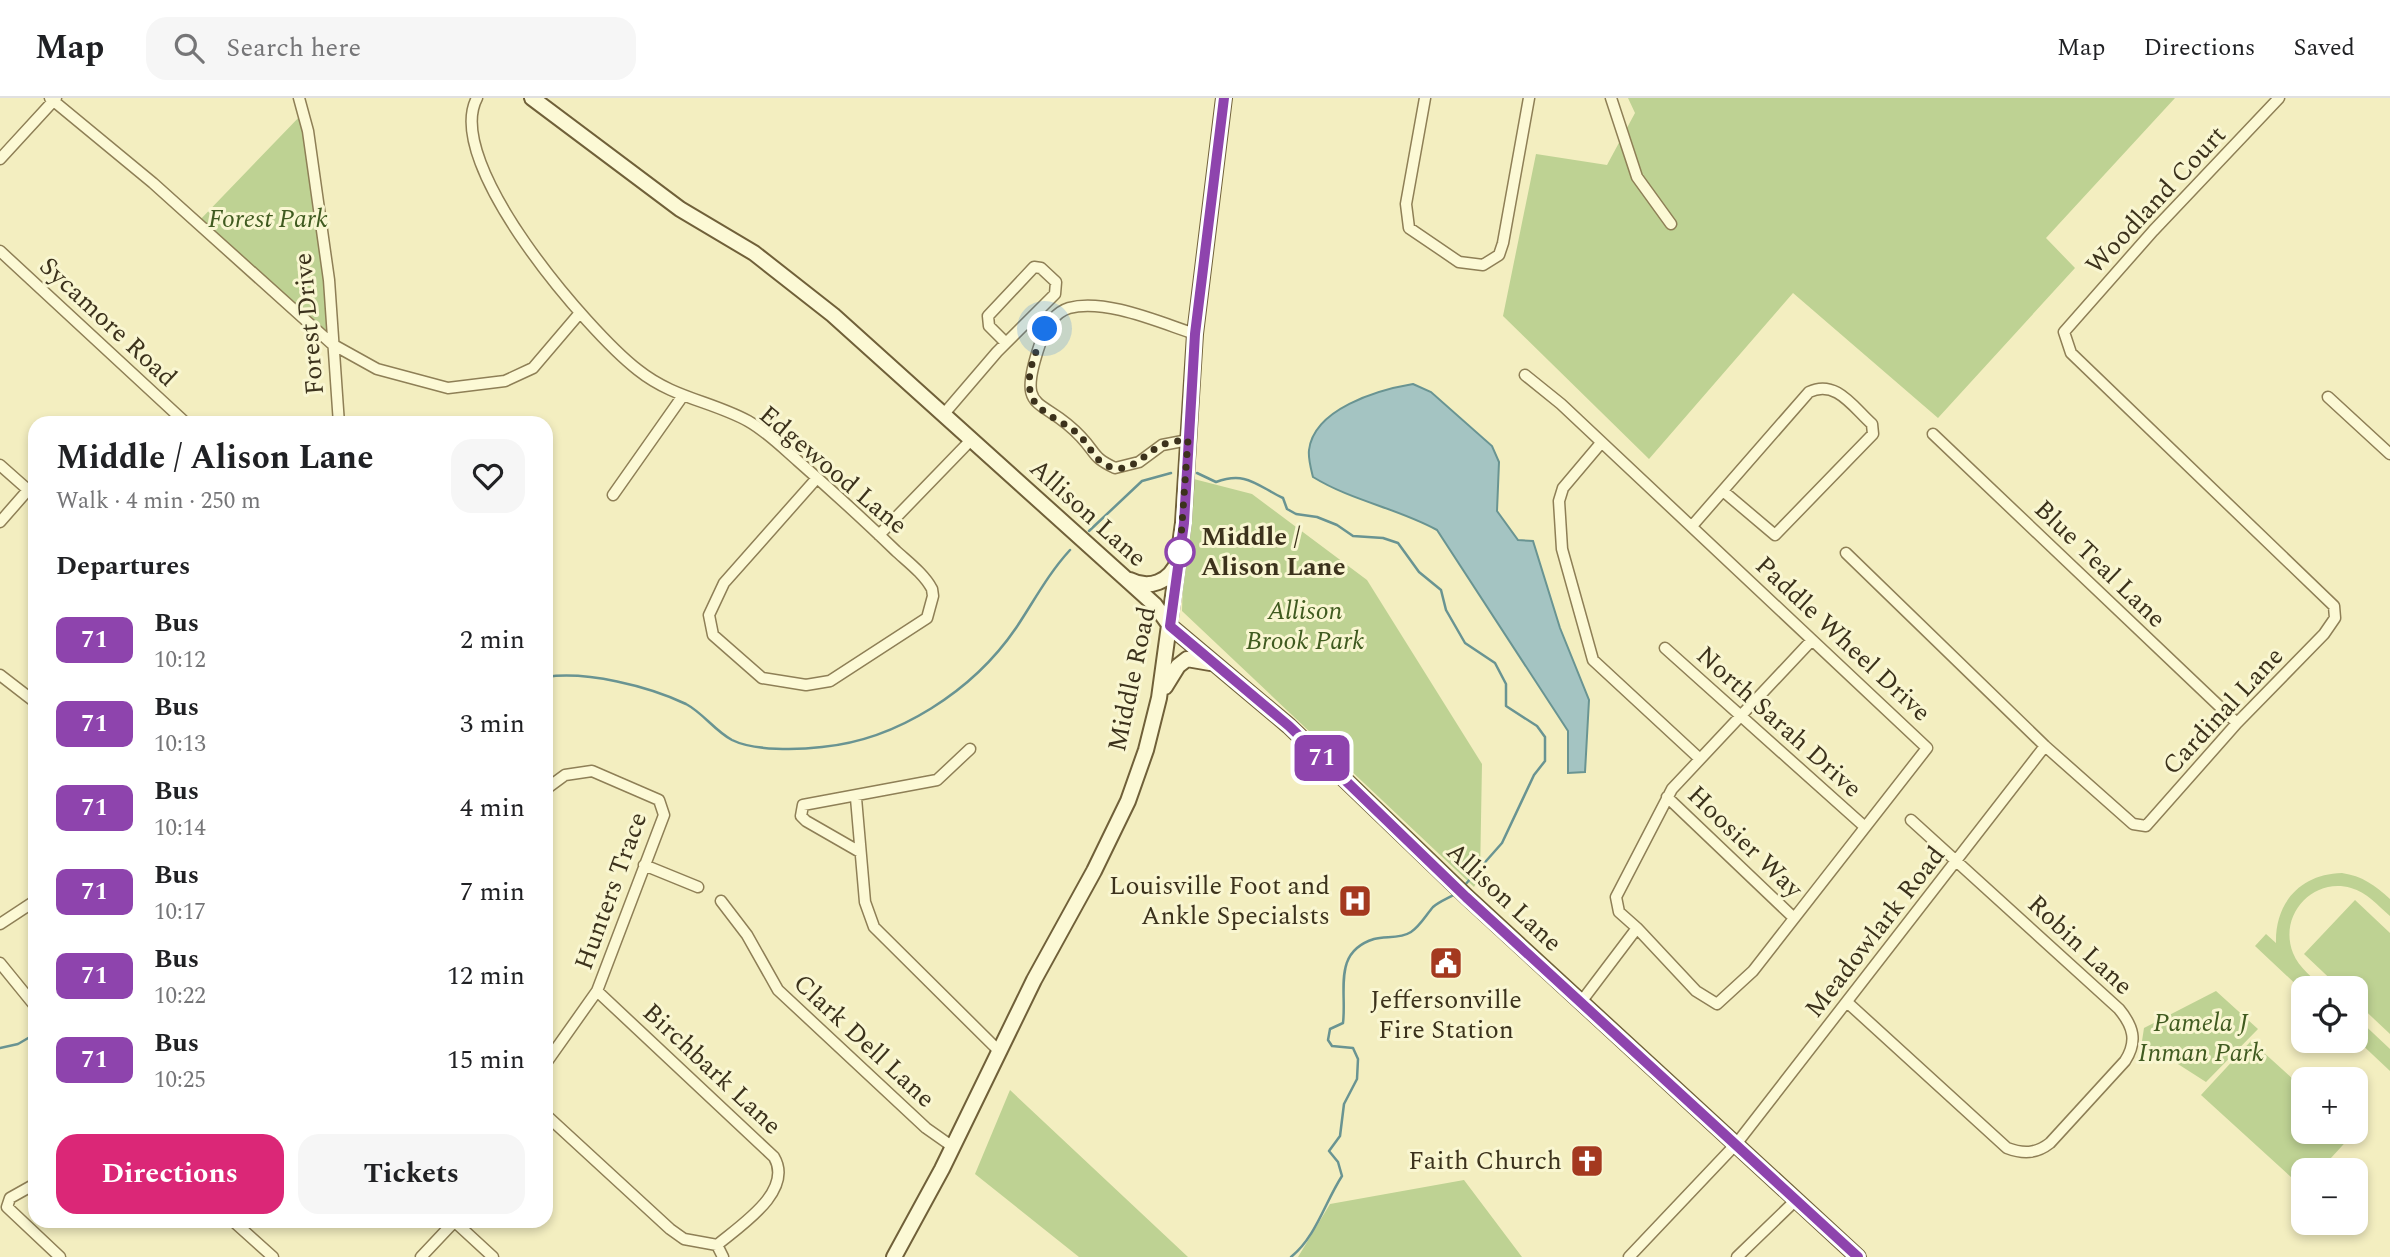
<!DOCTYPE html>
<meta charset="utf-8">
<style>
:root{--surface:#fff;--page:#f6f6f6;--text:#202124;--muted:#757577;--line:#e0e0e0;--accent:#db2777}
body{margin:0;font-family:Spectral,serif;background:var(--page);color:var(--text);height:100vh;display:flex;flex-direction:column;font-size:26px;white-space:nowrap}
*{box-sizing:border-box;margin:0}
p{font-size:23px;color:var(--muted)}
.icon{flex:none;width:38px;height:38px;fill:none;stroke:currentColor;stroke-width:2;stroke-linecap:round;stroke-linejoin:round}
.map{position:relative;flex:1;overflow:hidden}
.drawer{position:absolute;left:28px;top:318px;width:525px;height:812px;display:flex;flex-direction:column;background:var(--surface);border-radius:21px;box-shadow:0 4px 10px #0003}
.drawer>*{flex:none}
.badge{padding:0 14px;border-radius:10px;font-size:24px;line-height:46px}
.buttons{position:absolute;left:2291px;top:878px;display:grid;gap:14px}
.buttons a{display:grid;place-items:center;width:77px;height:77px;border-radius:14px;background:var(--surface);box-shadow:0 4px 10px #0003;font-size:35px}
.you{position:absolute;width:35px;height:35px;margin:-18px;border:5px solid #fff;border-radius:50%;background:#1a73e8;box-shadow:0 0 0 10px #1a73e833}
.map>.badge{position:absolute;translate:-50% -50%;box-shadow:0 0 0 4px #fff}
h2{padding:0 28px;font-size:26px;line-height:63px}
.round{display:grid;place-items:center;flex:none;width:74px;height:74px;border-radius:21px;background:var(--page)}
.headline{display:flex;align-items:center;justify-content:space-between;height:119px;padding:0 28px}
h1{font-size:33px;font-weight:700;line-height:52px}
.cta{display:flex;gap:14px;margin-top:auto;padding:14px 28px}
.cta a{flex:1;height:80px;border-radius:21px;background:var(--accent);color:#fff;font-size:28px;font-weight:700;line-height:80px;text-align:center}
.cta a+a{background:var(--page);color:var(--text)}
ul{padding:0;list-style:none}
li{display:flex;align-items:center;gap:21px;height:84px;padding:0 28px}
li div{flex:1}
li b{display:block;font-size:26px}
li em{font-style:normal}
li .badge{min-width:77px;font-weight:700;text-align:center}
header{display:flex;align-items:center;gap:42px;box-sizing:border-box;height:98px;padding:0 35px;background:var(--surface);border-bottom:2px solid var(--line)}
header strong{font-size:33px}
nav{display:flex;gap:38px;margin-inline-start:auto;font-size:24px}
.search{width:490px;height:63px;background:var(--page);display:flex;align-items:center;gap:18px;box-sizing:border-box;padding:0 24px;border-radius:21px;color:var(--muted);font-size:26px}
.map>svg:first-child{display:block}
</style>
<header>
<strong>Map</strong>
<div class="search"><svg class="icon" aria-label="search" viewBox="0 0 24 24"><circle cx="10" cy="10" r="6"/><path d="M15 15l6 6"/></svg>Search here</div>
<nav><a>Map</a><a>Directions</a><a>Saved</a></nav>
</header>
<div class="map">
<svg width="2390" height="1159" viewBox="0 0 2390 1159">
<rect width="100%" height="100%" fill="#f3eec0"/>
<!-- green -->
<path fill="#bed293" d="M1628 0H2175L2046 140 2075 170 1938 320 1793 195 1649 361 1503 218 1536 56 1607 67 1635 15Z
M304 14 332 246 197 125Z
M1186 379 1252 396 1367 482 1482 666 1480 778 1474 789 1182 513Z
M2342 775C2362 778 2375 787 2390 801V818C2378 808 2367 794 2351 790 2313 779 2278 817 2293 855 2299 870 2313 880 2325 891L2303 893 2255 848 2266 836 2276 845C2275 804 2301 776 2342 775Z
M2355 802 2390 835V936L2356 904V891H2341L2304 856Z
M2216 893 2258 931 2206 984 2142 943 2144 930Z
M2356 919 2390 951V973L2356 941Z
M2251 943 2303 990V1034L2353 1036 2319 1073H2303V1090L2201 997Z
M1010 992 1188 1159H1079L975 1076Z
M1464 1082 1522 1159H1298L1330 1106Z"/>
<!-- water -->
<path fill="#a4c4c2" stroke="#699492" stroke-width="2" d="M1413 286 1431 294 1492 348 1499 364 1497 413 1518 442 1533 443 1560 530 1589 602 1585 674 1568 675V633L1437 432C1397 410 1352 403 1313 379 1311 371 1308 361 1309 352 1314 311 1377 292 1413 286Z"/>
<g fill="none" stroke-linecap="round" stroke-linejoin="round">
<!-- stream -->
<path stroke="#699492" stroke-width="2.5" d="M1197 375 1216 384C1246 373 1256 387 1283 400L1287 411 1296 416 1317 419 1337 427 1353 438 1383 440 1398 445 1419 474 1441 492 1446 512 1465 545 1495 565 1506 586V608L1537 628 1545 639V663L1534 677 1502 745 1464 788
M1089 433 1142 383 1171 375
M546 579C587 573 648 588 686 606 703 615 715 633 732 642 754 653 798 652 822 649 897 642 973 593 1016 530 1034 503 1048 476 1070 452
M0 950 18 946 35 936
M1291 1159C1316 1139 1325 1104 1342 1078L1338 1064 1329 1053 1340 1038 1344 1006 1357 981 1358 961 1353 950 1332 948 1328 942 1330 931 1343 925C1347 893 1332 854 1374 841 1386 838 1400 841 1411 834 1420 828 1426 817 1433 809 1440 803 1449 800 1457 795"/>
<defs>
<path id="street" d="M50 0 153 85 332 246 377 271 448 290 505 283 533 270 579 216
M299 0 308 33 329 182 339 326
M477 0C442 65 589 234 638 272 673 300 711 303 748 323 766 333 782 349 798 363 831 392 864 422 896 453 908 464 924 476 932 491L933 498 927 520 830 583 806 587 762 580 713 537 709 517 724 485 817 380
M1425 0 1406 106 1409 130 1459 164 1483 167 1499 157 1503 145 1529 0
M1611 0 1637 79 1671 126
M0 61 56 0
M0 153 187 326
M1525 277 1561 306 1927 650 1753 873 1717 906 1696 893 1637 830
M2328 299 2390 356
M943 317 997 254 1055 196 1056 184 1041 170 1034 169 988 218 989 228 1006 245
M1933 336 2237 625
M1188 342 1162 347 1139 364 1115 370C1092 359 1097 356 1081 339 1043 297 1015 319 1040 246 1045 230 1053 215 1069 210 1105 200 1161 225 1195 236
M1601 345 1563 390 1559 403 1562 451 1593 562 1700 661
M0 367 35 398
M613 397 682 299
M0 424 28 392
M1692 428 1809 294C1836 281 1853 309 1872 326L1873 336 1775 437 1723 393
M879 437 971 342
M1846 455 2045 648 2133 726 2146 728 2237 625 2324 536 2335 520 2334 508 2071 255 2064 234 2153 133 2279 0
M1665 550 1865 729
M0 577 35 604
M546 691 565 677 592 673 659 702 664 717 597 893 546 965
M1667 699 1794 820
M856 700 865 804 874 829 1000 954
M860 754 806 723 801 718 803 707 937 682 970 651
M644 767 698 789
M721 803 747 837 778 892 926 1030 953 1049
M0 826 35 803
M0 865 35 908
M597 893 774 1059C794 1093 741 1127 717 1147
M1581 904 1637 830 1619 814 1616 799 1672 691 1812 542
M1848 905 2007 1050C2023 1056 2036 1056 2050 1045L2125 963C2138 943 2133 928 2119 911L1911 722
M546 1017 670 1131 684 1141 717 1147 723 1159
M35 1086 10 1100 7 1109 60 1159
M234 1124 273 1159
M455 1124 493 1159
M421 1159 454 1124
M1629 1159 1737 1045 2045 648
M1737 1159 1796 1102"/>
<path id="secondary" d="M532 0 680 111 754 155 833 217 1155 507 1170 528 1289 628 1467 799 1858 1159
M1130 482C1149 492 1170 484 1178 463
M1165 589 1178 568 1187 561 1210 565
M894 1159 942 1071 1034 882 1094 773 1128 703 1146 652 1159 600 1183 425 1195 236 1224 0"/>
</defs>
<!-- street casing -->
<use href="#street" stroke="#8e7f56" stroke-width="13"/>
<!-- secondary casing -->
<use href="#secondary" stroke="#706039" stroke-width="18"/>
<!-- street -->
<use href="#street" stroke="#fcf9d5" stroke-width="10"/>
<!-- secondary -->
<use href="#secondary" stroke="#fcf9d5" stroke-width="14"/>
</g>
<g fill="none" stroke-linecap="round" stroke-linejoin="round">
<defs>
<path id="line" d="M1224 0 1195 236 1184 425 1170 528 1289 628 1466 799 1858 1159"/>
</defs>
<!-- line casing -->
<use href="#line" stroke="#fff" stroke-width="16"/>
<!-- line -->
<use href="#line" stroke="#8e44ad" stroke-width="10"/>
<!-- walk -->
<path stroke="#3c321c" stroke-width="7" stroke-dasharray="0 12.6" d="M1045 231C1037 252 1019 286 1037 307 1049 320 1069 326 1081 339 1092 351 1096 367 1115 370 1134 373 1147 353 1162 347 1170 343 1180 343 1188 342L1180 454"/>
</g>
<!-- icons -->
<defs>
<symbol id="hospital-square" viewBox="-11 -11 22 22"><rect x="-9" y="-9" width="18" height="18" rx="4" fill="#a4391f" stroke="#f9f6d1"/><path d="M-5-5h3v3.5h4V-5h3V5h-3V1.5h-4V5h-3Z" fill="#fff"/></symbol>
<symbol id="civic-square" viewBox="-11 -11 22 22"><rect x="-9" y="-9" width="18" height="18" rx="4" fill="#a4391f" stroke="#f9f6d1"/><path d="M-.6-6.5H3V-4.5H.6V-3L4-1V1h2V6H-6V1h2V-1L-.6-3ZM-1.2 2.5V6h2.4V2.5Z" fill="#fff"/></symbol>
<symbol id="church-square" viewBox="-11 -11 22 22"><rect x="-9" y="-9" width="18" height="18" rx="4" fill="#a4391f" stroke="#f9f6d1"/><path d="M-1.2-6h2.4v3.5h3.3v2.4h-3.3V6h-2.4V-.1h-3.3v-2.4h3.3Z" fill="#fff"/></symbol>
</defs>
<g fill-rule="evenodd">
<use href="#hospital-square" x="1336" y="784" width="38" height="38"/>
<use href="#civic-square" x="1427" y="846" width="38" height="38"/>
<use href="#church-square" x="1568" y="1044" width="38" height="38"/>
</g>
<!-- markers -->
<circle fill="#fff" stroke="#8e44ad" stroke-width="3.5" cx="1180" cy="454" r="14"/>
<g text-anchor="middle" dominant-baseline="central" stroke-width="6" stroke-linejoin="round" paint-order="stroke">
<!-- street labels -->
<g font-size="26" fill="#3c321c" stroke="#f9f6d1">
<text transform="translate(2156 102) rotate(-47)">Woodland Court</text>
<text transform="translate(108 224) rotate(43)">Sycamore Road</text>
<text transform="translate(309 226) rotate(-95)">Forest Drive</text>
<text transform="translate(833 372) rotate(40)">Edgewood Lane</text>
<text transform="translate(1088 415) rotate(42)">Allison Lane</text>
<text transform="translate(2100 466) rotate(44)">Blue Teal Lane</text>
<text transform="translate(1843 541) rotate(43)">Paddle Wheel Drive</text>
<text transform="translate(1132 581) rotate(-78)">Middle Road</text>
<text transform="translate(2223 613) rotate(-47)">Cardinal Lane</text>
<text transform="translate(1779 624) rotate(42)">North Sarah Drive</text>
<text transform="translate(1745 744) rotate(44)">Hoosier Way</text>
<text transform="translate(611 793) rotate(-70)">Hunters Trace</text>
<text transform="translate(1504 799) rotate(43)">Allison Lane</text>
<text transform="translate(1875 834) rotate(-52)">Meadowlark Road</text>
<text transform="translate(2080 847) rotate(43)">Robin Lane</text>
<text transform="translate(864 943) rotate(43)">Clark Dell Lane</text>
<text transform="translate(712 971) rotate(43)">Birchbark Lane</text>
</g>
<!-- park labels -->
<g font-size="26" font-style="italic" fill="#405b20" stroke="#f9f6d1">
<text x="268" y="121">Forest Park</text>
<text x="1305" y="513">Allison<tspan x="1305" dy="30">Brook Park</tspan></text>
<text x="2201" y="925">Pamela J<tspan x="2201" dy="30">Inman Park</tspan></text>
</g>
<!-- stop labels -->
<g font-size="26" font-weight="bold" fill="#3c321c" stroke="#f9f6d1" text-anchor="start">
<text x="1201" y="439">Middle /<tspan x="1201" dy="30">Alison Lane</tspan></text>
</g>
<!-- poi labels -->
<g font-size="26" fill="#3c321c" stroke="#f9f6d1" text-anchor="end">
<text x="1330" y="788">Louisville Foot and<tspan x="1330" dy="30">Ankle Specialsts</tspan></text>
<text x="1446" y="902" text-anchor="middle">Jeffersonville<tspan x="1446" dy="30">Fire Station</tspan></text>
<text x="1562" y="1063">Faith Church</text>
</g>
</g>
</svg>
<div class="buttons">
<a><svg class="icon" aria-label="locate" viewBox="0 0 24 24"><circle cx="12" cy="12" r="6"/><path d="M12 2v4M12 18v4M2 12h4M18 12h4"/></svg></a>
<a>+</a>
<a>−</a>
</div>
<div class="you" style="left:1045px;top:231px"></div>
<b class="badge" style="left:1322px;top:660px;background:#8e44ad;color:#fff">71</b>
<section class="drawer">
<div class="headline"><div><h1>Middle / Alison Lane</h1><p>Walk · 4 min · 250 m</p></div><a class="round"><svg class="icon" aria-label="heart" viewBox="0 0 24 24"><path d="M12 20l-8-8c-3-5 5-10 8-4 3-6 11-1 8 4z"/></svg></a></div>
<h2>Departures</h2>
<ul>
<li><span class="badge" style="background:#8e44ad;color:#fff">71</span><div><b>Bus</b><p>10:12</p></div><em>2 min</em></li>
<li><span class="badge" style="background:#8e44ad;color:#fff">71</span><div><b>Bus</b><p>10:13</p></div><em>3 min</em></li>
<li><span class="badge" style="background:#8e44ad;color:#fff">71</span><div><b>Bus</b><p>10:14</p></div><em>4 min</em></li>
<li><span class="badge" style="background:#8e44ad;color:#fff">71</span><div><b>Bus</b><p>10:17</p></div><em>7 min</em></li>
<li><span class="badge" style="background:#8e44ad;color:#fff">71</span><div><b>Bus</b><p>10:22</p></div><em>12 min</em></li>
<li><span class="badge" style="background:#8e44ad;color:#fff">71</span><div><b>Bus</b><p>10:25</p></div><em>15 min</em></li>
</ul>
<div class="cta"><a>Directions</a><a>Tickets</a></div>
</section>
</div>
